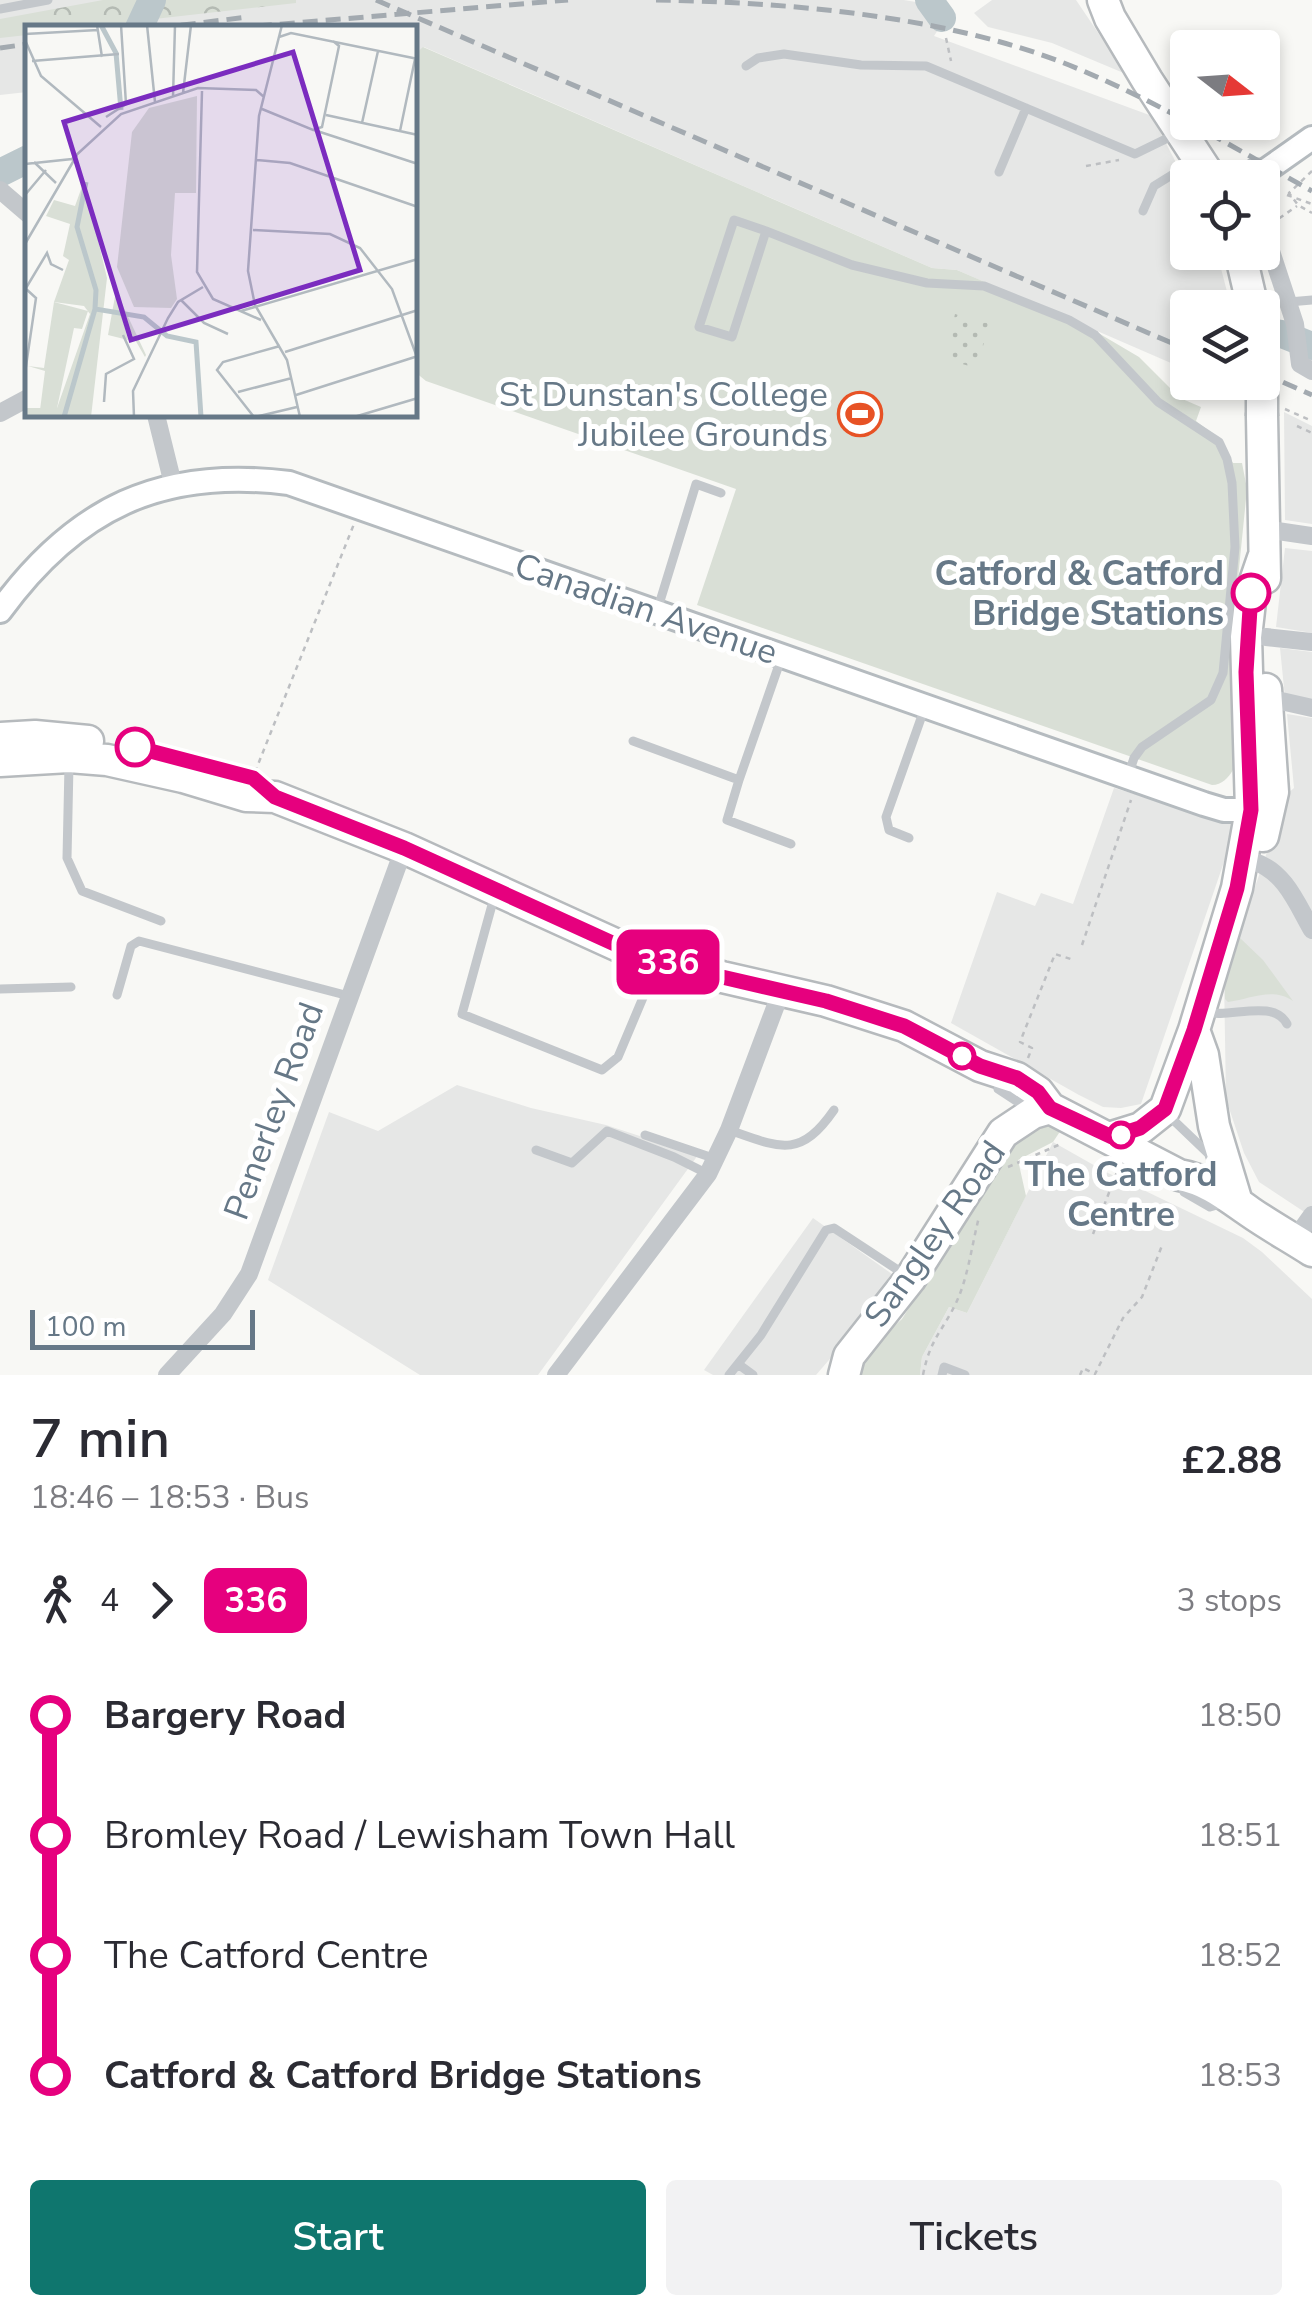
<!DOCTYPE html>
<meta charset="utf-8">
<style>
:root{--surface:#fff;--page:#f2f2f3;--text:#2b2b33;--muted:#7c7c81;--accent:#0f766e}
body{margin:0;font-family:"Nunito Sans",sans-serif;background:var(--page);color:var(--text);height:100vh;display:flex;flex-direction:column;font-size:38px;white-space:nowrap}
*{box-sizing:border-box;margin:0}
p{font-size:32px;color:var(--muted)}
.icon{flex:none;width:55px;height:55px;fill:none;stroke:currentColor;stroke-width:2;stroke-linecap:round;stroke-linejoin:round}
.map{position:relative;height:1375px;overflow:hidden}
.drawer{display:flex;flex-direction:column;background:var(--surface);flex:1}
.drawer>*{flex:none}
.badge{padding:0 20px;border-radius:15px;font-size:35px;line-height:65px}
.needle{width:65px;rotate:107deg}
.fabs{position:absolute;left:1170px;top:30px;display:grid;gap:20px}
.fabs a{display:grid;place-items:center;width:110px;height:110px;border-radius:10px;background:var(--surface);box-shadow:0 5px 15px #0003;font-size:50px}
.scale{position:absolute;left:30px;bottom:25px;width:225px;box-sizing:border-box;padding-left:10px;border:5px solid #667887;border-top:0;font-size:28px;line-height:35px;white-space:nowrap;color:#667887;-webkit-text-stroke:8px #fff;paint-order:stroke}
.map>.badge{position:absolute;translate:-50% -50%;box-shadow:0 0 0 5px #fff}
.legs{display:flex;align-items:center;gap:15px;height:110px;padding:0 30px;font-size:32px}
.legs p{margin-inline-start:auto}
.overview{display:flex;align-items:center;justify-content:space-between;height:170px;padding:0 30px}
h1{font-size:55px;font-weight:600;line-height:75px}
.button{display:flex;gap:20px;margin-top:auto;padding:20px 30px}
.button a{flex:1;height:115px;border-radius:10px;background:var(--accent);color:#fff;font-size:40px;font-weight:600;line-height:115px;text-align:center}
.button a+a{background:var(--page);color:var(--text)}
ul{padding:0 30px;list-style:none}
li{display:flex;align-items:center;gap:35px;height:120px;font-size:38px}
li i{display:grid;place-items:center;width:15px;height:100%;margin:0 12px;background:currentColor}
li i::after{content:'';width:25px;height:25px;margin:-12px;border:8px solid;border-radius:50%;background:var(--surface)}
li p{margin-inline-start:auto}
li:first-child i{background:linear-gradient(#0000 50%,currentColor 0)}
li:last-child i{background:linear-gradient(currentColor 50%,#0000 0)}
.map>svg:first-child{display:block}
</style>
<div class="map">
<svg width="1312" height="1375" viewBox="0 0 1312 1375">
<defs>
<pattern id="forest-crowns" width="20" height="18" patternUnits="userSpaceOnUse" patternTransform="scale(2.5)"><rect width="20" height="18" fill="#d9dfd6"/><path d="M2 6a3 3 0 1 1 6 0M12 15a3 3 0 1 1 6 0" fill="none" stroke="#b4bab3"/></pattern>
<pattern id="park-dots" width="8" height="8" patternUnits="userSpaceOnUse" patternTransform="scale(2.5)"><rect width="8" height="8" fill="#d9dfd6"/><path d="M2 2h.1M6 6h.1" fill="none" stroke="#b4bab3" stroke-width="1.8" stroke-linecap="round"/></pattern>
</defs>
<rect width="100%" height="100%" fill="#f8f8f5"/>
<!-- built -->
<path fill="#e6e7e6" d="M0 0H904L952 8 934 36 1152 116 1187 184 1188 252 1217 253 1231 307 1188 308 1187 370 957 270 932 268 424 47 415 54V28H28L27 92 0 95Z
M992 0H1076L1126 74 1052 43 988 27 974 13Z
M1284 412 1312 426V524L1285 520Z
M1285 548 1312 551V633L1276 627Z
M1280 648 1312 652V701L1285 698Z
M1287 714 1312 718V1217L1259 1182 1244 1153 1226 1099 1224 977 1287 794 1294 788Z
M1114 788 1237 824 1141 1104 1121 1108 1103 1107 1079 1095 951 1023 997 892 1035 906 1041 893 1073 904Z
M457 1085 531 1108 606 1125 698 1155 538 1375H420L268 1280 329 1112 378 1131Z
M1053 1142 1106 1172 1243 1238 1262 1252 1312 1299V1375H920L922 1357 949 1307 967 1313Z
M813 1218 899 1279 816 1375H713L704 1370Z"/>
<!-- grass -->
<path fill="#d9dfd6" d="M423 47 932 268 957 270 1083 324 1139 357 1180 398 1201 407 1196 421 1213 434 1233 463H1242L1247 489 1230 658 1233 770C1228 778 1222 785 1212 785L697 605 736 489 426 381 415 372V54Z
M1240 938 1263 960 1293 1001C1272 987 1251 999 1228 1002L1225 999V987Z
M1042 1121 1061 1130 1053 1142 1018 1160 1026 1196 967 1313 949 1307 922 1357 920 1375H861L868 1350 902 1319 1021 1128Z"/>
<!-- forest -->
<path fill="url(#forest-crowns)" d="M103 0H296V3L84 27 28 28 27 35 0 38V19Z"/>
<!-- park -->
<path fill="url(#park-dots)" d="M955 314 990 324 976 368 945 359Z"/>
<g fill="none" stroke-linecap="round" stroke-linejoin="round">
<!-- river -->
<path stroke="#bbc7cb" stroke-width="28" d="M929 0 942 18
M139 28 152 0
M0 173 28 159
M1262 331 1282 334 1312 346"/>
<defs>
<path id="secondary" d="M1247 178 1254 172 1265 171 1312 138
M0 611C75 508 161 467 289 483L1204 804 1224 810H1251L1258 800"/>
<path id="highway" d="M1103 0 1110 18 1147 80 1211 178
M1240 252 1253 308
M1262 416 1265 578
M0 738 35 736 88 741
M0 761 69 757 107 760 183 777 246 796 275 797 404 848 619 946 722 977 826 1001 904 1026 980 1066 1017 1078 1038 1092 1050 1108 1179 1175C1208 1180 1227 1196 1250 1212 1270 1226 1292 1238 1312 1251
M1263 836 1273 792 1266 689
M1194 1030 1203 1055 1214 1126 1236 1199
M1112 1137 1141 1128 1165 1109 1194 1030 1237 888 1251 810 1246 637 1251 593 1263 558
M844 1375 849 1356 910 1279 1003 1133 1033 1113 1050 1108"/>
</defs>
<!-- secondary casing -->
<use href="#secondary" stroke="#b5bbbf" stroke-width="28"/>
<!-- highway casing -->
<use href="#highway" stroke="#b6babd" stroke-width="35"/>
<!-- path -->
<path stroke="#bdbfc2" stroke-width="2.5" stroke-dasharray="5 5" stroke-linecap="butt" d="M946 38 951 61
M1086 166 1119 160
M1312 171 1289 193 1298 205 1312 213
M1287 195 1312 204
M1271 224 1297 206
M1285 409 1312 421
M1297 426 1312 433
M255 772 354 524
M1082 945 1131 800
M1028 1058 1032 1048 1020 1042 1055 954 1074 960
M1008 1167 1063 1143
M1093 1234 1117 1172
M923 1375C930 1339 942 1332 956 1303 968 1278 972 1244 979 1217
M1080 1375 1083 1368 1095 1374 1123 1318 1142 1297 1163 1243"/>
<!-- lane -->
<path stroke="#c3c7cb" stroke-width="9" d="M0 9 48 0
M746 66 758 58 784 54 861 65 926 66 1135 154 1174 135
M999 172 1026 108
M1143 211 1154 186 1196 160
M766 231 734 220 699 327 732 337 766 231 852 265 927 283 984 286 1069 320 1095 335 1158 402 1219 442 1227 459 1232 483 1235 547 1223 673 1211 700 1142 747 1134 758 1128 776
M1289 302 1312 300
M657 611 696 484 721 493
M633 741 739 780 781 659
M69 765 67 858 82 891 161 921
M739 780 727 820 791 844
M909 838 889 830 886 817 925 707
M495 894 462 1014 602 1070 618 1057 658 962
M0 989 71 987
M117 995 131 946 139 941 349 996
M1206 1012C1229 1019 1273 998 1287 1024
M998 1089 1027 1108
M1168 1115 1214 1159
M729 1130C780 1148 800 1159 834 1110
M645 1135 716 1159
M536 1150 572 1163 607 1131 674 1157 708 1174
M1181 1183 1184 1192 1210 1207 1224 1203
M738 1364 753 1375
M729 1375 761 1335 826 1230 834 1228 904 1274
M942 1375 944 1367 965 1375"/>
<!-- street -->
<path stroke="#c3c7cb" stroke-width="18" d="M0 190 28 214
M1267 239 1295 324 1300 364 1312 371
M0 413 28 398
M156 415 173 484
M1264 529 1312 536
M1266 637 1312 642
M1259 696 1312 708
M1255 862C1285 872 1297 904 1312 930
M1294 1240 1312 1215
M167 1375 223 1314 249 1274 404 848
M556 1375 708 1174 729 1130 782 989"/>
<!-- secondary -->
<use href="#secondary" stroke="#fff" stroke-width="22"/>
<!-- highway -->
<use href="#highway" stroke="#fff" stroke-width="30"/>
<!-- rail -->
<path stroke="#a3aab0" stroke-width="5" stroke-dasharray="15 8" stroke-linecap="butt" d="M376 0 1188 350
M656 0C787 2 947 16 1069 65 1153 99 1233 147 1312 191
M158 28 248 17
M234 28 568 0
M0 48 28 44
M1262 373 1312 395"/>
<defs>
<path id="highway-bridge" d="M1262 416V382"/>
</defs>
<!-- highway-bridge casing -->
<use href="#highway-bridge" stroke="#b6babd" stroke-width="35" stroke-linecap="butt"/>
<!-- highway-bridge -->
<use href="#highway-bridge" stroke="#fff" stroke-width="30"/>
</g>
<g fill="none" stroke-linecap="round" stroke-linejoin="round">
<defs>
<path id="line-1" d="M135 747 253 778 275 797 404 848 619 946 722 977 826 1001 904 1026 980 1066 1017 1078 1038 1092 1050 1108 1112 1137 1140 1128 1165 1109 1194 1030 1237 888 1251 810 1246 672 1251 593"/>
</defs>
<!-- line-1 casing -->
<use href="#line-1" stroke="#fff" stroke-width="22"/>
<!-- line-1 -->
<use href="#line-1" stroke="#e6007e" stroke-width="15"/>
</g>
<!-- icons -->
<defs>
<symbol id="stadium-ring" viewBox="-11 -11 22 22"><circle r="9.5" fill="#fff" stroke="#e75225" stroke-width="1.5"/><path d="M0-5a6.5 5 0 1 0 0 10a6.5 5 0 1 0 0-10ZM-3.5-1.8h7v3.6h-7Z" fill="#e75225"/></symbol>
</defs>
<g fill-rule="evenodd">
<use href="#stadium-ring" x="835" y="389" width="50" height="50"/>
</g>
<!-- markers -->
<g fill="#fff" stroke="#e6007e" stroke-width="5">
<circle cx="1251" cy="593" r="18"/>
<circle cx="135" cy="747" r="18"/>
<circle cx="962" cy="1056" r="12"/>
<circle cx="1121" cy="1135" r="12"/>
</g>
<g text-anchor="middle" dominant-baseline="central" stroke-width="10" stroke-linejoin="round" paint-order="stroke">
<!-- poi labels -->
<g font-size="35" fill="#667887" stroke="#fff" text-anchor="end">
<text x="828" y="394">St Dunstan's College<tspan x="828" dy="40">Jubilee Grounds</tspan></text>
</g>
<!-- stop labels -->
<g font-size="35" font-weight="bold" fill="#667887" stroke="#fff" text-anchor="end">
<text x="1224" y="573">Catford &amp; Catford<tspan x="1224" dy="40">Bridge Stations</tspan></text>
<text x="1121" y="1174" text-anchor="middle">The Catford<tspan x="1121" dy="40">Centre</tspan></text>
</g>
<!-- street labels -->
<g font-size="35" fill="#667887" stroke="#fff">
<text transform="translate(646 609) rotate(19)">Canadian Avenue</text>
<text transform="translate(274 1111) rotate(-70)">Penerley Road</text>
<text transform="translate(935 1234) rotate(-55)">Sangley Road</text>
</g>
</g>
<!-- overview -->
<g transform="translate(25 25)">
<rect width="392" height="392" fill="#f8f8f5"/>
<path d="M172 71 171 168H150L146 230 152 274 146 283 109 282 92 242 107 107 124 83Z" fill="#d9dfd6"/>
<path d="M91 266 121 330 120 332 97 292 103 315 83 310Z" fill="#d9dfd6"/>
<path d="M59 156 82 253 66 392H0V383H32L65 289 59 281 29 277 44 235 38 231 45 199 21 191 29 175 50 181Z" fill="#d9dfd6"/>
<path d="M29 277 63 286 57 304 49 303 32 383 15 385 20 346 3 341 19 343Z" fill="#d9dfd6"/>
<path fill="none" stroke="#bbc7cb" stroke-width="5" d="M76 0 91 28 96 85M61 157 52 202 71 265 70 284 119 292 142 311 171 317 176 392M39 392 70 284"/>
<path fill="none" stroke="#b1b9bf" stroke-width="2.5" d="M72 0 77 32M122 0 130 77M257 0 234 91 223 246 230 280 262 335 275 392M0 9 73 5M254 12 266 8 393 34M0 15 16 51 76 102M7 36 94 29M177 66 172 247 188 274 236 295M158 68 166 0M148 72 150 0M237 84 288 105 297 102 314 21 308 16M301 90 393 110M81 92 101 79 96 0M337 98 353 26M289 105 393 139M375 106 390 34M232 135 265 138 393 182M9 137 31 158M0 139 47 134 96 89 173 63 231 65 239 72M0 170 21 145M228 205 305 209 335 223 367 264 393 335M0 219 52 130M0 263 11 273 0 348M1 263 22 228 26 239 38 245M156 275 179 298 203 309M216 286 393 234M260 327 393 285M213 367 267 353M271 370 393 331M79 377 81 349 109 334 98 310M109 392 108 366 143 293 153 277 178 262M229 392 192 345 198 337 255 321M230 392 272 382M329 392 393 373"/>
<path fill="#7b2cbf" fill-opacity="0.15" stroke="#7b2cbf" stroke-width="5" d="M268 27 335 245 106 315 39 97Z"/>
<rect width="392" height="392" fill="none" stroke="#667887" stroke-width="5"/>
</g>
</svg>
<div class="fabs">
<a><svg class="needle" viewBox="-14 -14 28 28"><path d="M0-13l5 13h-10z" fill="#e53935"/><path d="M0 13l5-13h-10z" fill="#7c7c81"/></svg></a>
<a><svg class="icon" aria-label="locate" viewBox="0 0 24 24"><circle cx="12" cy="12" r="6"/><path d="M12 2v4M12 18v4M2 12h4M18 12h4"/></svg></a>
<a><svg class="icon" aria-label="layers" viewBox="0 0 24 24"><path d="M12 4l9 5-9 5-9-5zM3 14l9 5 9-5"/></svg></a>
</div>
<div class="scale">100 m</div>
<b class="badge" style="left:668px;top:962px;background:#e6007e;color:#fff">336</b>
</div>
<section class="drawer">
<div class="overview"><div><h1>7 min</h1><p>18:46 – 18:53 · Bus</p></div><b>£2.88</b></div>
<div class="legs"><svg class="icon" aria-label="walk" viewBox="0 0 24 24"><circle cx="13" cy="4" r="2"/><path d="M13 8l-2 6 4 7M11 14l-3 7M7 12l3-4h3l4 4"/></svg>4<svg class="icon" aria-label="forward" viewBox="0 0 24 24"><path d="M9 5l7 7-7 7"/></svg><b class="badge" style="background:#e6007e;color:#fff">336</b><p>3 stops</p></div>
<ul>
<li><i style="color:#e6007e"></i><b>Bargery Road</b><p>18:50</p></li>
<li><i style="color:#e6007e"></i><span>Bromley Road / Lewisham Town Hall</span><p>18:51</p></li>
<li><i style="color:#e6007e"></i><span>The Catford Centre</span><p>18:52</p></li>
<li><i style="color:#e6007e"></i><b>Catford &amp; Catford Bridge Stations</b><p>18:53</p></li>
</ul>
<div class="button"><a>Start</a><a>Tickets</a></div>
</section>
